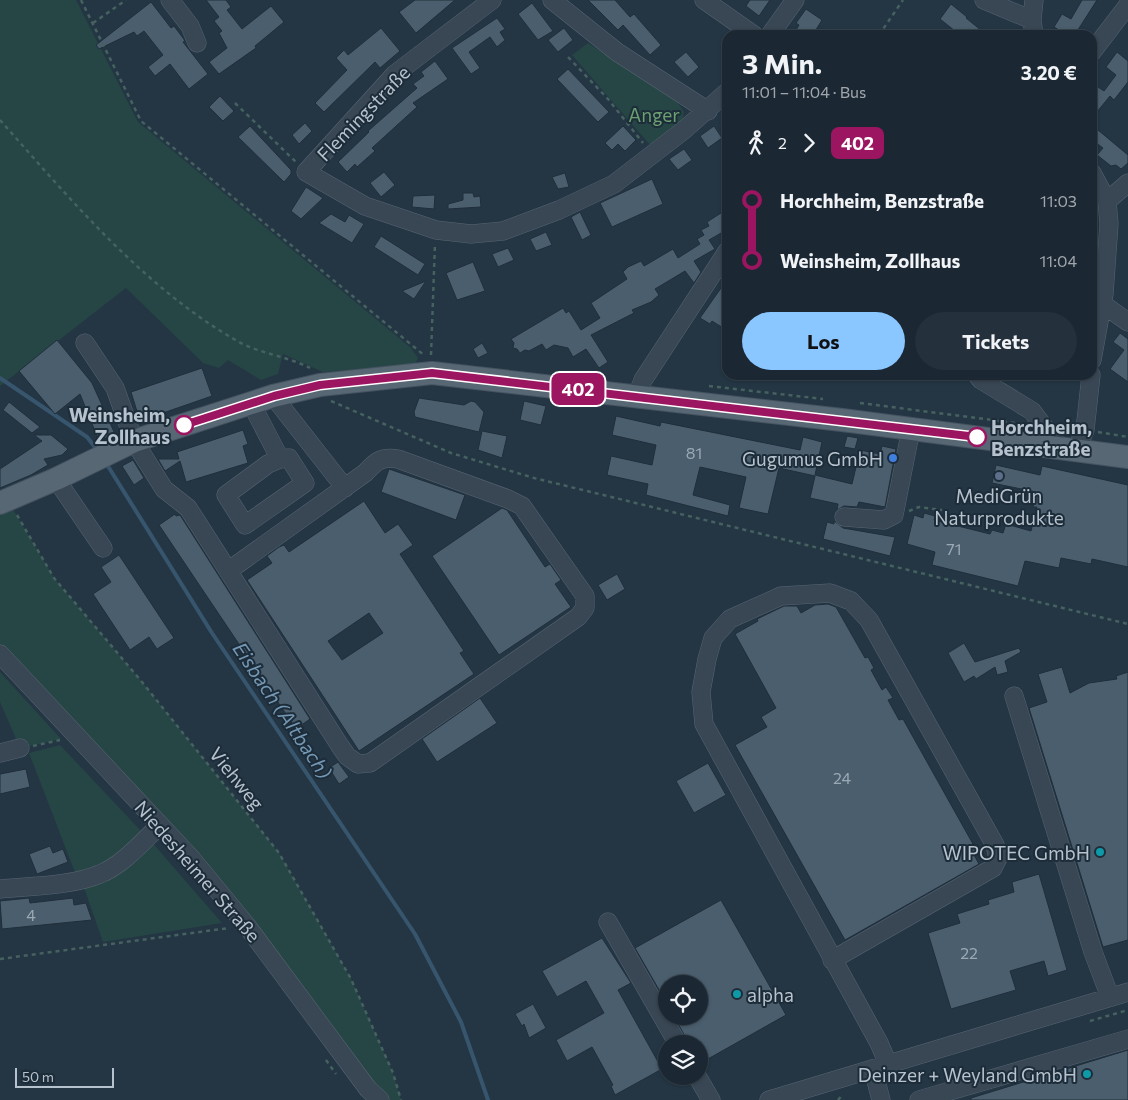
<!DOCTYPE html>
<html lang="de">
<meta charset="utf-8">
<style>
:root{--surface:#1b2833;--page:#24303b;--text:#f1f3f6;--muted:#a0a6ac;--line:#39444e;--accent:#8ac6ff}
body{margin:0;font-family:Commissioner,sans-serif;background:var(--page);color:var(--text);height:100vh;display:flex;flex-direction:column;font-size:19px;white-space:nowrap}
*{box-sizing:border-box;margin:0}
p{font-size:16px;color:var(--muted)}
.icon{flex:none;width:28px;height:28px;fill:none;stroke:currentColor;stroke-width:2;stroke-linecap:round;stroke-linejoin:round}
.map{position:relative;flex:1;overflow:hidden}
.drawer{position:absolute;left:722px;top:30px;width:375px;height:350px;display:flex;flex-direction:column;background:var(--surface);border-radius:15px;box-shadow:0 1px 4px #0004,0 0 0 1px var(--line)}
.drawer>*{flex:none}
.badge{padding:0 10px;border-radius:8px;font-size:18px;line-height:32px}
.controls{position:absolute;left:658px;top:975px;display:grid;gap:10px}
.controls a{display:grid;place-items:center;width:50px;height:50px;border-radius:50%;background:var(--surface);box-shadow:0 1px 4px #0004,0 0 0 1px var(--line);font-size:25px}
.scale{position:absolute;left:15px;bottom:12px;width:99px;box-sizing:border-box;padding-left:5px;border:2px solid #b6c2cd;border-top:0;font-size:14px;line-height:18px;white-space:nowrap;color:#b6c2cd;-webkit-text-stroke:4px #1d2c39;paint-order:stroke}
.map>.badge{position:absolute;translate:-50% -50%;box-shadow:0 0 0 2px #fff}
.legs{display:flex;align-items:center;gap:8px;height:55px;padding:0 20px;font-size:16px}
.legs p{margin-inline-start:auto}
.summary{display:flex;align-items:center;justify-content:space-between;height:85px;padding:0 20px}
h1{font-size:28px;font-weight:700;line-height:38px}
.cta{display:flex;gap:10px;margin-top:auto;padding:10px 20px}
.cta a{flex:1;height:58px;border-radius:30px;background:var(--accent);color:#111;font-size:20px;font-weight:700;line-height:58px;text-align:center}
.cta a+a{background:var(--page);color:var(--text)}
ul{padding:0 20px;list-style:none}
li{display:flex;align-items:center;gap:18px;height:60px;font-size:19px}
li i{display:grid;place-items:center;width:8px;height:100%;margin:0 6px;background:currentColor}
li i::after{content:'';width:12px;height:12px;margin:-6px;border:4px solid;border-radius:50%;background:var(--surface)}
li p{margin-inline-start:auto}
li:first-child i{background:linear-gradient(#0000 50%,currentColor 0)}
li:last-child i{background:linear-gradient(currentColor 50%,#0000 0)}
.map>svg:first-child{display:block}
</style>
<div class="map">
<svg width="1128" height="1100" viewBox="0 0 1128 1100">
<rect width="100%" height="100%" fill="#243644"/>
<!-- green -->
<path fill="#264545" d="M0 0H76L138 122 411 348 418 358 415 365 323 372 283 354 278 374 261 380 228 360 219 368 203 363 126 288 0 386Z
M588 43 676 100 684 112 682 122 651 146 572 55Z
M8 501 54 578 142 682 279 853 351 979 393 1073 401 1100H380L247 926 0 654V503Z
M0 672 61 739 20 748 0 702Z
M60 745 143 833 112 861 76 875 29 753Z
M150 840 222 923 103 942 83 885Z"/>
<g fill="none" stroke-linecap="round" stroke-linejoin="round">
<!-- stream -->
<path stroke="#37556d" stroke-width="4" d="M0 378 87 437 98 451
M106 463 212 633 415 934 461 1022 488 1100"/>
</g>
<!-- building -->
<path fill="#4a5e6d" stroke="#202e3b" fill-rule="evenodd" d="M206 0H226L231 7 227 10 242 29 271 6 284 22 255 46 256 48 219 74 209 62 227 48 219 33 222 31 214 21 219 17Z
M415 0H455L416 33 399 12Z
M588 0H615L630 17 634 14 661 45 650 55 623 25 618 30Z
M750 0H770L759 16 746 6Z
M1082 0H1097L1076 33 1073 31 1071 35H1067L1054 27 1062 14 1071 19Z
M151 2 171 28 174 26 183 38 185 41 183 42 208 74 189 89 170 64 155 76 148 67 163 55 144 31 137 36 134 32 99 49 96 45Z
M532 3 553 31 538 40 518 14Z
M951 4 967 17 966 18 987 35H960L940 19Z
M806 9 822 20 814 33 809 30 805 35H793L799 25 796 23Z
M497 18 505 29 500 32 505 40 497 47 490 37 469 52 480 68 471 74 452 48Z
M381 28 400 51 380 68 375 62 324 112 315 103 347 70 336 58 344 50 348 55Z
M564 28 573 40 558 52 548 40Z
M686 52 699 67 688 77 674 62Z
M1117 52 1128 61V82L1114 100 1110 96 1092 118V83L1104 91 1116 75 1106 67Z
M435 61 448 79 413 103 417 107 372 148 375 151 357 167 355 164 347 172 338 162 369 132 368 131 417 88 413 84 424 76 421 72Z
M568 69 609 112 598 122 557 79Z
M220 96 234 111 223 121 209 107Z
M305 123 312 131 299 144 292 135Z
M1092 125 1128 155V163L1121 169 1116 165 1111 166 1097 155 1103 148 1092 140Z
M250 126 291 170V174L284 182 238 137Z
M623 126 636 140 625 151 618 144 612 150 605 143Z
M714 126 722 138 708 148 700 136Z
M684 149 692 160 678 170 669 159Z
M384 172 395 185 381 197 370 183Z
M565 173 569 187 558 189 552 177Z
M652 179 663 204 612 227 600 203Z
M306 187 323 198 301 219 291 211Z
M463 193H473L474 197 480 196 481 207 448 209V204L463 200Z
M435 195 434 209 412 207 413 196Z
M580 212 591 235 582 240 571 217Z
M721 213 728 224V229L709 240 715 249 694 261 701 272 694 283 685 271 655 289 659 295 651 302 632 310 634 313 591 335 608 362 599 368 586 349 573 357 568 348 554 345 546 350 542 344 529 351 525 350 520 353 517 349 513 348 514 343 511 339 563 308 566 313 569 311 581 330 600 318 591 303 627 279 623 272 628 267 641 261 644 266 673 249 678 258 700 244 697 239 704 235 701 230 709 226 707 222Z
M331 214 345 222 349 215 364 224 352 243 319 223Z
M546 232 552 245 536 251 530 239Z
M381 236 425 264 418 275 374 247Z
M508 248 514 260 498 267 492 254Z
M473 262 485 291 457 300 446 273Z
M728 278V331L712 321 710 324 700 318Z
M426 281 414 299 402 291Z
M1120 333 1128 339V382L1110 369 1124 350 1113 342Z
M57 340 92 383 115 434 99 441 80 394 55 414 19 371Z
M482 343 488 353 478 358 473 349Z
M202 368 212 396 140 421 131 392Z
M419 398 464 405 471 401 475 402 484 412 479 432 415 417 414 412Z
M524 401 546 406 541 425 520 420Z
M9 402 40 427 32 433 3 410Z
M616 416 660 426 661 422 800 450 803 437 822 442 815 475 852 484 860 450 880 454 882 446 896 449 885 507 859 502 857 507 844 506 837 510 838 504 810 498 815 476 779 468 768 514 739 508 746 477 700 467 693 495 730 505 728 516 646 495 648 484 607 475 611 456 652 465 656 445 612 435Z
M243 430 248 444 243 446 248 463 186 482 180 461 165 471 158 459H179L177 452Z
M482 431 507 436 502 458 478 450Z
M34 435H51L68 449 62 455 44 459 48 465 31 475 0 488V469L42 441Z
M847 436 858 438 855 449 844 447Z
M133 460 144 478 134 485 122 466Z
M996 465 1040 475 1042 466 1128 485V567L1092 559 1091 564 1061 558 1059 568 1025 561 1018 586 932 565 935 552 907 544 914 515 923 518 924 513 935 516 934 520 990 534 992 530 1003 533 1006 524 1031 531 1037 507H1033L1036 492 992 483Z
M389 469 465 495 456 520 381 492Z
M364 501 385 533 398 524 413 545 400 554 464 651 460 653 474 674 359 751 247 580 272 563 267 556 279 547 284 545 289 552ZM369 613 383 633 342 660 328 641Z
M502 508 507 510 545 567 550 564 561 580 555 584 571 607 499 655 432 556Z
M175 514 176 516 180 515 310 719 296 729 159 525Z
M834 521 843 528 895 537 890 556 823 539 827 522 834 524Z
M119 555 174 638 157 649 149 637 130 650 93 594 111 582 101 567Z
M617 574 625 589 607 600 598 585Z
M828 604 836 607 865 658 868 657 874 668 871 670 882 690 886 687 893 698 888 700 899 720 903 719 978 853 974 855 979 864 845 940 735 745 767 727 761 717 776 708 735 634 758 621 757 619 784 606H797L801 613 815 605Z
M964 643 975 662 1019 648 1021 652 1005 661 1008 672 997 675 995 667 976 679 974 676 964 682 948 653Z
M1062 667 1070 693 1089 683 1117 679 1116 676 1128 672V940L1103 947 1029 708 1047 702 1038 674Z
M480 698 497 723 437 762 422 739Z
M338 762 349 777 339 784 329 768Z
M708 763 726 795 694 813 676 781Z
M26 769 30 787 0 794V774Z
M50 846 53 853 63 849 68 862 37 874 29 854Z
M1039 874 1067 970 1048 976 1044 961 1010 971 1016 990 951 1009 928 933 960 923 957 914 989 904 988 900 1014 892 1012 882Z
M29 898 30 903 73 898 74 905 86 903 92 920 2 929 0 901Z
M721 900 786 1015 699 1064V1044H689L674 1016H699V984H666V1002L635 948Z
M602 938 631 983 618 990 662 1069 615 1095 611 1086 613 1085 592 1047 567 1061 556 1040 604 1013 586 981 557 997 542 971Z
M533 1004 546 1028 529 1038 524 1024 522 1026 515 1014Z
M1128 1050V1100H971V1098Z"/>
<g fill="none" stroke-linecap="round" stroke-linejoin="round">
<defs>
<path id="minor" d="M170 0 190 26 197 43
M492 0 395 74 306 172 365 206 436 230 471 234 503 231 559 210 614 184 684 130 728 91
M552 0 617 52 708 111
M704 0 754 35
M984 0 1032 20
M770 35 795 0
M1034 35 1032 20 1034 0
M1092 52 1128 5
M1092 173 1107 201 1109 224 1104 294 1092 360
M1107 201 1128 183
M1101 303 1128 322
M85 343 115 388 134 441 164 489 188 508 340 746 347 756 358 764 370 763 578 617 585 608V596L522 506 508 499 398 459C382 456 376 461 365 473L228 571
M977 375 981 380 1032 411 1060 448
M273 396 345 488
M637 396 643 380 728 250
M251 403 280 459 268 464 226 495 245 525 305 483 289 458 280 459
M1076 450 1085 430 1091 375
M56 479 103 548
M844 517 884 520 894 515 911 429
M0 654 191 858 247 926 368 1089 380 1100
M1014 696 1093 952 1110 997
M0 753 20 748
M0 889C31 886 72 886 100 874 123 865 143 841 160 825
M608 922 678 1044
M832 960 993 868 998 858 995 845 869 620 851 601 830 593 781 596 730 619 713 638 707 659 701 692 704 724 879 1043 888 1064
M873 1069 881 1100
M697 1076 711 1100
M769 1100 1128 992
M919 1100 1128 1039"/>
<path id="major" d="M0 503 56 479 134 441 273 396 320 385 432 373 842 420 1128 457"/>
</defs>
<!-- minor casing -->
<use href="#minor" stroke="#576571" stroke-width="19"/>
<!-- major casing -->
<use href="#major" stroke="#465360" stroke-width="24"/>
<!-- path -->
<path stroke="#456160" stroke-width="2.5" stroke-dasharray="4 4" stroke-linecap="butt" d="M81 0 141 121 425 356
M93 23 126 0
M879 35 903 0
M568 57 608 99 643 143
M235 103 296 162
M0 120C71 200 145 289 239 342 261 354 287 356 310 368
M431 355 435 243
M709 386 823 399
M331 401 451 453 534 478 1128 624
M860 403 1023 424
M1098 432 1128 437
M909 511 919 507 942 510
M17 515 54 578 142 682 279 853 351 979 393 1073 401 1100
M33 746 60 740
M0 959 229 928
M1090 1021 1128 1010
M326 1060 336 1074
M838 1100 843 1094"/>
<!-- minor -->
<use href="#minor" stroke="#394754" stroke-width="18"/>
<!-- major -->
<use href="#major" stroke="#576774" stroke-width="22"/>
</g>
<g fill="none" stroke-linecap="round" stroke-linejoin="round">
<defs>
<path id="line-1" d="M184 425 274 396 320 385 432 373 977 437"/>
</defs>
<!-- line-1 casing -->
<use href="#line-1" stroke="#fff" stroke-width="11"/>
<!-- line-1 -->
<use href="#line-1" stroke="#9c1561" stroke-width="8"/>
</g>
<!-- markers -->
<g fill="#fff" stroke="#9c1561" stroke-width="2.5">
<circle cx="184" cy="425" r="9"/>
<circle cx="977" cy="437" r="9"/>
</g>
<circle fill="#3f7fe0" stroke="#1d2c39" stroke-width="2" cx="893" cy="458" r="5"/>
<circle fill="#5c6f8a" stroke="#1d2c39" stroke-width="2" cx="999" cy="476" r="5"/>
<g fill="#0f9aa8" stroke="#1d2c39" stroke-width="2">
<circle cx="1100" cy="852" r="5"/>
<circle cx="737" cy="994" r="5"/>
<circle cx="1087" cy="1074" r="5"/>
</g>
<g text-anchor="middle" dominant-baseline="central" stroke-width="4" stroke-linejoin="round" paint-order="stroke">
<!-- number labels -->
<g font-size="16" fill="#9ba9b5">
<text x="694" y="452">81</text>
<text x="954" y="548">71</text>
<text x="842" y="777">24</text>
<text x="31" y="914">4</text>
<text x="969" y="952">22</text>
</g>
<!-- street labels -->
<g font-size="19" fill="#b6c2cd" stroke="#1d2c39">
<text transform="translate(363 113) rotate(-46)">Flemingstraße</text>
<text transform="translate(237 778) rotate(51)">Viehweg</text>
<text transform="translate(198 871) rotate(49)">Niedesheimer Straße</text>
</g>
<!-- park labels -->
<g font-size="19" fill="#6ba071" stroke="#1d2c39">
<text x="654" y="114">Anger</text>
</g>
<!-- stop labels -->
<g font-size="19" font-weight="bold" fill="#b6c2cd" stroke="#1d2c39" text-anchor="end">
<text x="170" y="414">Weinsheim,<tspan x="170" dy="22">Zollhaus</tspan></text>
<text x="991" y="426" text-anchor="start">Horchheim,<tspan x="991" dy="22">Benzstraße</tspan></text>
</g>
<!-- poi labels -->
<g font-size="19" fill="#b6c2cd" stroke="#1d2c39" text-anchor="end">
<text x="883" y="458">Gugumus GmbH</text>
<text x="999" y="495" text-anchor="middle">MediGrün<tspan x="999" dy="22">Naturprodukte</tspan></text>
<text x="1090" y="852">WIPOTEC GmbH</text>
<text x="747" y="994" text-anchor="start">alpha</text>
<text x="1077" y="1074">Deinzer + Weyland GmbH</text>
</g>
<!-- water labels -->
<g font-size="20" font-style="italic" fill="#7497b3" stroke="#1d2c39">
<text transform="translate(283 710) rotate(56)">Eisbach (Altbach)</text>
</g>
</g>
</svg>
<div class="controls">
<a><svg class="icon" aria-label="locate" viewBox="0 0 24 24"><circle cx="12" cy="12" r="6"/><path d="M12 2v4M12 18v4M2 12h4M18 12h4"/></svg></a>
<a><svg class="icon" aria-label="layers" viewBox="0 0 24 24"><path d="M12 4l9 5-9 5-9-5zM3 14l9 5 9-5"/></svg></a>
</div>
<div class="scale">50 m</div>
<b class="badge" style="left:578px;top:389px;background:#9c1561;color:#fff">402</b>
<section class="drawer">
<div class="summary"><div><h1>3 Min.</h1><p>11:01 – 11:04 · Bus</p></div><b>3.20 €</b></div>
<div class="legs"><svg class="icon" aria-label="walk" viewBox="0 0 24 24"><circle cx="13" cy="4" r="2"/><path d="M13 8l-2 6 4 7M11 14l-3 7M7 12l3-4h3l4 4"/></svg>2<svg class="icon" aria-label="forward" viewBox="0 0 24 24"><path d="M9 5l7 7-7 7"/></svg><b class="badge" style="background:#9c1561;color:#fff">402</b></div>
<ul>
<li><i style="color:#9c1561"></i><b>Horchheim, Benzstraße</b><p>11:03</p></li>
<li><i style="color:#9c1561"></i><b>Weinsheim, Zollhaus</b><p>11:04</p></li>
</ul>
<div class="cta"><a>Los</a><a>Tickets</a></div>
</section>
</div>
